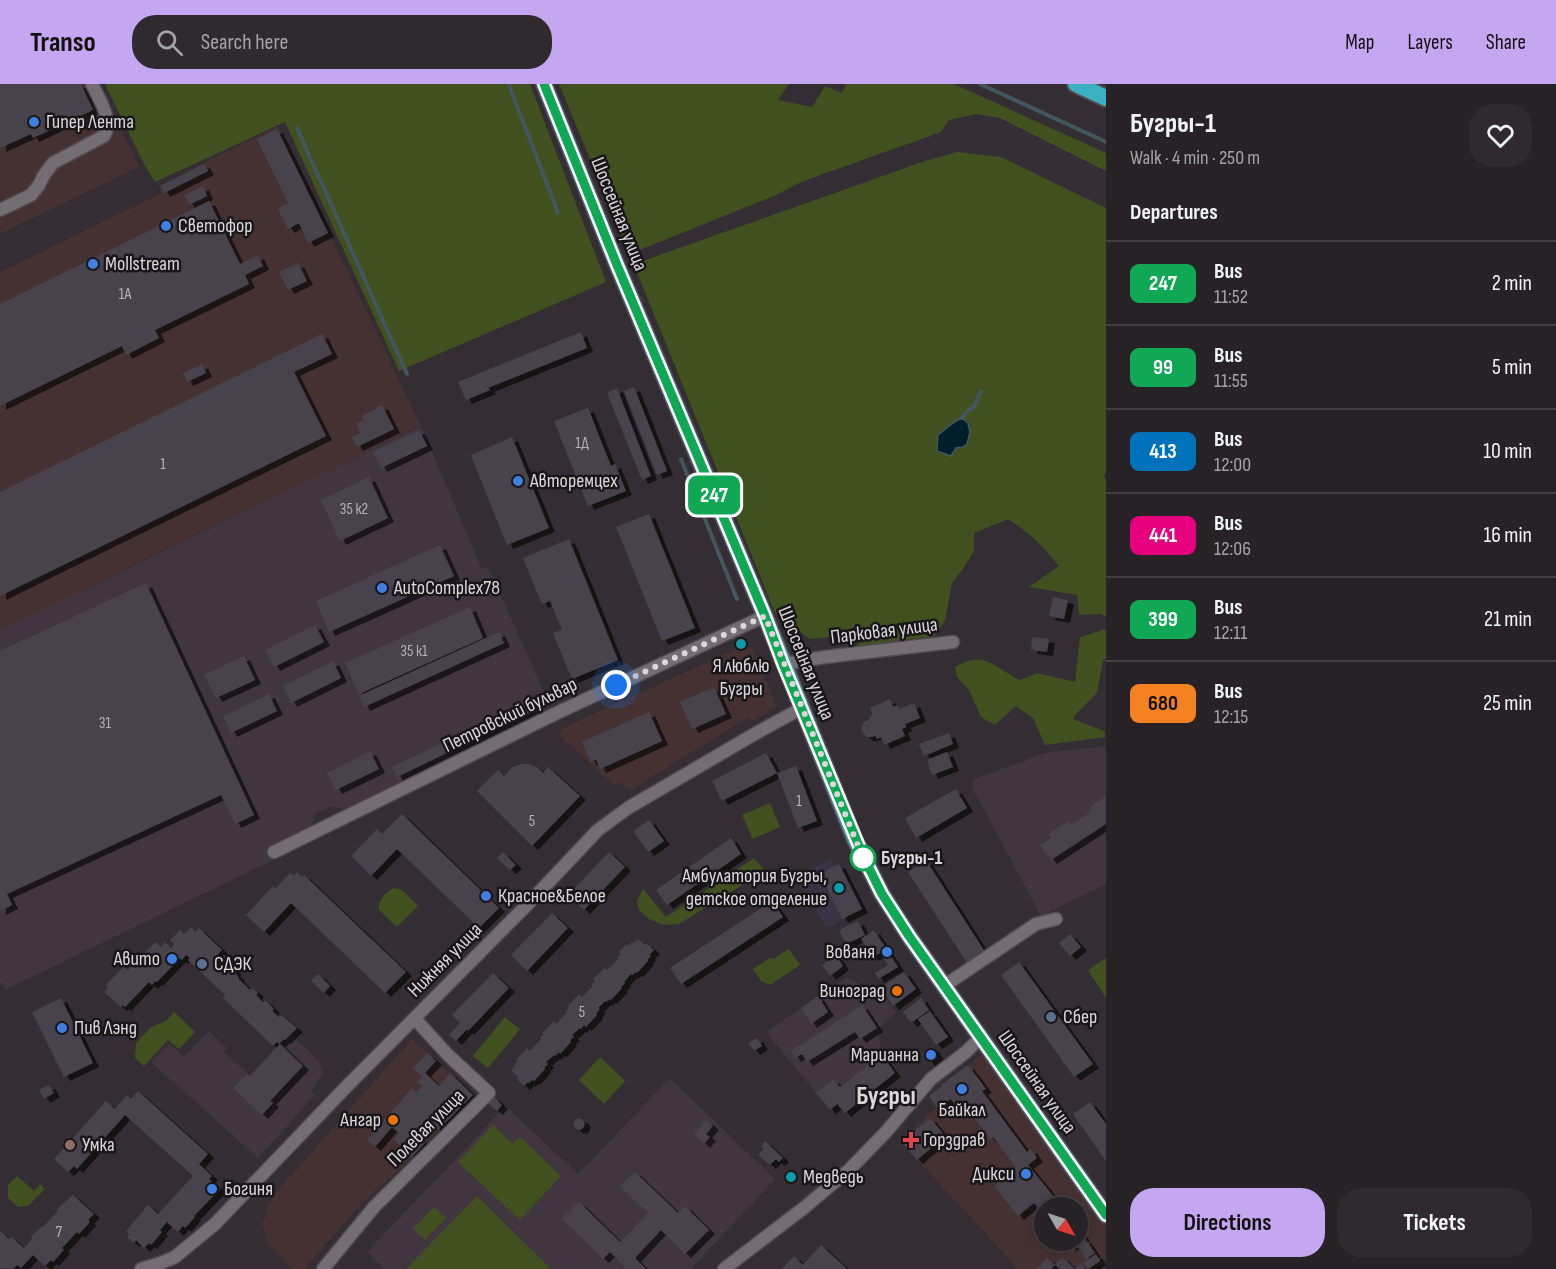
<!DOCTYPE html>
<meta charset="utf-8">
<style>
:root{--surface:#272226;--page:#2f2a2e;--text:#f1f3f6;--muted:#a4a4a7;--line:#433f43;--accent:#c5a6f0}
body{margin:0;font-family:"Sofia Sans Condensed",sans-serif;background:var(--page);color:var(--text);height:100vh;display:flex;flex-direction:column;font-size:22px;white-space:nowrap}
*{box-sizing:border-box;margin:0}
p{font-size:20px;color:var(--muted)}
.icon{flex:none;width:33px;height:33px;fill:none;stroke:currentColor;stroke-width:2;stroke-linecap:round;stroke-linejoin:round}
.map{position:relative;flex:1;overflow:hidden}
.drawer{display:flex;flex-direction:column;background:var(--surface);width:450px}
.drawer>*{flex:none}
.badge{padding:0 12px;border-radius:9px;font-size:21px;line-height:39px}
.needle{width:39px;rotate:129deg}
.buttons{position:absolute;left:1034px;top:1113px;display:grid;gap:12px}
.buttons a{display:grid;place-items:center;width:54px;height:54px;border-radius:50%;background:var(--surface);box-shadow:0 3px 15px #0003,0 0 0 2px var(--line);font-size:30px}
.you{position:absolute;width:30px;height:30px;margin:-15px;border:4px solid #fff;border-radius:50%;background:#1a73e8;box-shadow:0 0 0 9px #1a73e833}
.map>.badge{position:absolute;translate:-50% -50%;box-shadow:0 0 0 3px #fff}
h2{padding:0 24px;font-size:22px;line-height:54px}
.round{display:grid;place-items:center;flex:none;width:63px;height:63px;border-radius:24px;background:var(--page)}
.head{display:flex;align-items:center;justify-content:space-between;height:102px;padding:0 24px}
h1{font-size:28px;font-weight:700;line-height:45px}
.button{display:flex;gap:12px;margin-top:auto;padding:12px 24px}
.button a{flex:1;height:69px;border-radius:24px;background:var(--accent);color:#111;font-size:24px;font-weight:700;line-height:69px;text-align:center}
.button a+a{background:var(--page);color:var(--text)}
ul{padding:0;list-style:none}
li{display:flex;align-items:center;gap:18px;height:84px;padding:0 24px;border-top:2px solid var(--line)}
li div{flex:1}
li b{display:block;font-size:22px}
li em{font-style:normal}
li .badge{min-width:66px;font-weight:700;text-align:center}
header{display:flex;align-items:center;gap:36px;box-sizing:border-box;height:84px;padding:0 30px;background:var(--accent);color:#111}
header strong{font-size:28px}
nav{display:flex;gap:33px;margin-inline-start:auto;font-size:21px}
.search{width:420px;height:54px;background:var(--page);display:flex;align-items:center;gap:15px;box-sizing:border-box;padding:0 21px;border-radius:24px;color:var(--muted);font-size:22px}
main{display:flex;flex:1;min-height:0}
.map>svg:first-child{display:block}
</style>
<header>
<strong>Transo</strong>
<div class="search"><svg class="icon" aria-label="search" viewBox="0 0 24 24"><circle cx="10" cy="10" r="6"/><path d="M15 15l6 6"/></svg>Search here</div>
<nav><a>Map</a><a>Layers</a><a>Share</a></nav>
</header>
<main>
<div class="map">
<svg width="1106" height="1185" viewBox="0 0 1106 1185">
<defs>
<filter id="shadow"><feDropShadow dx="6" dy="4" stdDeviation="0" flood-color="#0009"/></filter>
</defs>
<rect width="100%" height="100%" fill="#342d33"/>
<!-- commercial -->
<path fill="#453132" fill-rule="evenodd" d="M0 0H100L139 83 0 150Z
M278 42 421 342 0 546V188L161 109 158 102Z
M745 561 752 564 777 622 753 637 749 633 631 706 624 703 619 699 614 701 559 651 563 644Z
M412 955 473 1011 391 1093 365 1116 304 1185H293L269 1161 265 1153 263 1139 268 1121 278 1106Z
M985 969 1106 1143V1175L1097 1185H1017L1012 1178 900 1057 936 1024 929 1012 942 1003 941 1001ZM1044 1124H1077V1156H1044Z"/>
<!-- built -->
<path fill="#413540" d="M421 342 482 485 486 483 493 493 543 606 540 629 344 725 333 722 315 730 313 740 271 761 277 774 5 906 2 899H0V546Z
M1106 662V800L1041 832 972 703 975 695 1045 669Z
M847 893 864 903 867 908 877 903 896 929 878 944 881 970 840 1003 833 995 816 1009 766 948Z
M209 947 227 964 224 968 250 992 280 959 291 950 319 977 322 988 319 996 311 1007 315 1011 258 1074 151 978 169 960 184 973Z
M670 994 775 1095 691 1185H384L367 1168 506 1022 578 1090Z"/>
<!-- medical -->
<path fill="#383445" d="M831 775 835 782 839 780 862 825 826 844 798 794 800 790 804 788Z"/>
<!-- green -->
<path fill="#41501f" d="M105 0H530L606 198 399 287 285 38 155 98 145 82Z
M559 0H789L778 16 812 23 825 2 842 9 846 0H954L1106 69V87L1000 34 976 30 949 36 941 48 801 98 774 112 632 169 628 167Z
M957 68 1001 73 1106 124V387L1104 393 1106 394V533L1101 530 1079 531 1077 511 1029 503 1059 482C1042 461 1031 450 1008 435L974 449V467L963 485 952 499 945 537 934 552 858 562 856 542 837 552 810 555 775 529 636 186 640 178 925 77Z
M1106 545V575L1103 576 1097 609 1076 630 1073 635 1104 647 1106 653 1045 661 1033 634 1016 622 995 641 981 633 969 606 957 593 955 583C985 566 993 583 1020 596L1037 589 1075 598 1080 553Z
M770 719 780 743 753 755 742 731Z
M754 774 765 787 679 840 664 841 649 835 642 829 638 824 637 817 643 805 666 833Z
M394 804 402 806 418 822 397 843 379 826C377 817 386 808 394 804Z
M789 865 800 881 770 901 761 897 753 885 770 874 773 875Z
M1106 874V914L1088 886Z
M174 928 195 948 179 965 168 956 144 982 135 974 136 959 151 943 166 937Z
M505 933 520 945 488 984 473 972Z
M600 973 625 997 604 1020 579 996Z
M493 1041 513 1060 520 1053 561 1092 520 1136 458 1078Z
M17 1092 34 1107 40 1100 45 1105 28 1122 18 1123 8 1114V1101Z
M477 1112 551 1185H406Z
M434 1123 446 1134 425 1156 413 1145Z"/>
<!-- water -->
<path fill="#001f2b" stroke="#425660" stroke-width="1.5" d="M962 334 968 339 970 348 967 360 963 363 956 364 951 372 937 367 938 351C947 344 952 338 962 334Z"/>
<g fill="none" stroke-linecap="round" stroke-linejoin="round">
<!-- stream -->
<path stroke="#425660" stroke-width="4" d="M980 0 1106 58
M509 1 558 129
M297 44 407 290
M962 334 968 326 974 323 981 307
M681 375 737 515"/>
</g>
<!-- building -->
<path fill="#46434b" filter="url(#shadow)" d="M0 0H81L93 26 33 54 31 50 0 64Z
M277 45 328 149 308 159 299 139 288 145 278 125 288 119 257 55Z
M204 80 208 87 164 109 160 102Z
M203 102 207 112 189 121 184 111Z
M209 117 240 180 258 171 263 182 245 191 249 200 155 246 159 254 126 271 122 262 0 322V220Z
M298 179 307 197 288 206 279 188Z
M581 248 587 264 488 304 490 306 466 316 458 298Z
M322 250 332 270 294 288 326 352 0 512V408Z
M202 280 206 289 187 298 183 289Z
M634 303 667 387 657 391 624 307Z
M617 304 651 392 642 396 607 309Z
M382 321 394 345 357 363 352 353 361 349 356 339 364 336 362 332Z
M588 324 611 382 615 380 626 407 588 422 554 337Z
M419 346 427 362 381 384 373 368Z
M512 353 549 444 507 461 471 371Z
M369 393 388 434 340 457 321 416Z
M649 430 695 544 662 557 616 443Z
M569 455 618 576 572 595 553 549 562 546 550 517 542 520 523 474Z
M440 461 454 492 329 548 316 517Z
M146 499 254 731 235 740 221 711 7 810 12 821 0 827V567Z
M1053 513 1068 516 1064 535 1049 532Z
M470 523 483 554 359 610 345 579Z
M315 541 324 558 274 583 265 566Z
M499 548 504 559 364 623 359 612Z
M1032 553 1049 555 1047 568 1031 566Z
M244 572 255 596 216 614 204 591Z
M333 577 341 594 291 619 283 602Z
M714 603 726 630 692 645 680 618Z
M269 610 277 627 231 649 223 632Z
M890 615 893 623 898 621 899 625 914 619 920 634 905 640 906 643 902 645 905 652 884 661 881 653 877 655 876 652 870 653H867L862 648 861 644 864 638 870 635 869 633 873 631 870 624Z
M529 617 534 627 397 693 392 683Z
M649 628 662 657 600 685 596 675 591 678 582 658Z
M949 649 953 660 924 672 919 660Z
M370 667 379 685 336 706 327 689Z
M947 668 953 683 932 691 927 676Z
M766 669 777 689 722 717 712 697Z
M521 680H529L537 683 543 689 548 683 580 712 532 762 477 707 498 686 504 692 513 683Z
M796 682 817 737 798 744 777 689Z
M956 705 967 724 916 754 905 734Z
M1106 712V740L1051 776 1040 761 1051 754 1048 750 1068 737 1071 741 1092 727 1090 723Z
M402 730 499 824 479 844 397 765 371 792 351 772 377 745 382 750Z
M649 736 664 757 648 768 633 747Z
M731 754 741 770 667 821 656 806Z
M503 768 516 781 510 786 497 774Z
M609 768 625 783 584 826 568 811Z
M926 776 985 868 967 879 908 788Z
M839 780 862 825 842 835 820 790Z
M297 788 302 793 304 791 406 888 385 909 291 819 264 848 246 831 273 802 275 805 290 789 294 792Z
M772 817 783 833 681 900 670 884Z
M552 829 568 844 527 887 511 871Z
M858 837 865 851 846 860 839 846Z
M191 843 195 848 199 844 222 866 218 870 222 873 224 871 234 881 232 883 236 887 234 888 239 893 238 894 250 906 252 904 258 909 256 911 263 918 265 916 274 925 272 927 279 933 281 931 297 944 285 956 284 955 279 960 277 958 273 962 223 914 225 911 188 876 190 874 186 871 182 876 180 874 157 898 155 897 152 901 149 898 125 923 123 921 121 923 104 908 108 904 106 901 123 883 128 886 132 882 135 884 138 881 136 878 155 858 161 863 165 858 171 864 174 860 170 856 180 846 184 850Z
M874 846 898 883 878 895 875 889 888 881 880 869 872 873 861 855Z
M1070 850 1081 863 1070 872 1059 859Z
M638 855 645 861 646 859 654 866 649 871 651 872 647 876 648 877 637 889 636 888 632 891 631 890 624 898 625 899 621 903 622 904 611 916 610 915 606 918 605 917 598 924 600 925 596 930 597 931 586 943 584 941 581 945 580 944 572 951 574 953 570 956 571 958 560 970 559 968 555 972 554 971 546 978 548 980 544 984 545 985 534 997 532 996 529 999 528 998 524 1002 517 995 518 993 511 986 515 982 514 981 518 977 516 976 527 964 530 967 541 955 540 954 544 950 542 949 554 937 556 940 567 928 566 927 569 923 568 922 579 910 582 913 593 902 591 900 595 897 593 895 605 884 607 886 618 875 617 873 621 870 619 868 627 860 628 862 632 858 633 859Z
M836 871 843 882 830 892 822 881Z
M1019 878 1093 980 1074 993 1001 891Z
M904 888 916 905 893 922 880 904Z
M493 889 509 904 468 947 467 945 456 957 449 951 460 939 452 931Z
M318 890 330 902 324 909 311 897Z
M818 912 828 928 811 940 801 924Z
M61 914 93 979 64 993 32 928Z
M921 914 929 926 911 939 903 928Z
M862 921 877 944 860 955 855 948 807 978 802 970 795 974 791 967Z
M930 927 948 953 936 961 918 935Z
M757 954 762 962 754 967 748 959Z
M280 960 303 982 270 1017 273 1019 262 1031 233 1004 247 990 250 992Z
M932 963 938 972 929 978 923 970Z
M427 969 436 977 425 989 439 1002 450 989 473 1011 438 1046 431 1039 445 1025 443 1023 417 1052 425 1059 412 1073 394 1055 399 1049 392 1043 375 1063 367 1056 412 1004 416 1008 422 1002 417 998 422 993 413 985Z
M881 970 895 989 845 1029 837 1020 830 1026 816 1009 833 995 840 1003Z
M968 981 986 1005 982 1007 1027 1068 1031 1065 1037 1074 1028 1081 1063 1124H1044V1153L1040 1156 1031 1145 1038 1140 1034 1135 1042 1128 1034 1119 1018 1132 994 1102 1016 1084 993 1053 990 1055 964 1020 958 1025 951 1015 946 1018 950 1024 941 1030 929 1012 942 1002 941 1001Z
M49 1001 54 1009 44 1015 39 1006Z
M138 1007 208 1070 199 1080 212 1092 209 1095 220 1105 194 1132 195 1133 185 1144 183 1142 178 1148 167 1138 160 1146 162 1148 151 1161 149 1159 144 1164 136 1156 134 1159 127 1153 129 1150 126 1147 148 1121 158 1130 193 1092 125 1031 77 1085 74 1082 68 1088 54 1075 106 1017 115 1025 127 1011 131 1015Z
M493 1012 502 1021 497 1027 487 1019Z
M1090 1018 1106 1040V1077L1073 1030Z
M930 1034 945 1052 917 1076 901 1058Z
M573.5 1040a5.5 5.5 0 1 1 11 0a5.5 5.5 0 1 1-11 0Z
M706 1036 713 1042 706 1050 710 1053 704 1060 694 1050Z
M765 1057 783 1074 779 1078 776 1075 770 1081 758 1071 764 1065 761 1062Z
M635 1088 678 1129 685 1122 709 1146 685 1170 661 1146 635 1174 646 1185H624L625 1183 610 1168 603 1175 562 1135 579 1118 620 1158 648 1129 620 1102Z
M73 1111 94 1130 88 1136 90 1138 79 1150 77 1148 62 1164 64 1166 53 1178 51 1176 45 1182 33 1171 21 1184 17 1181 13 1185 0 1184V1147L9 1155 11 1153 24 1164 32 1155 31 1153 42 1142 43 1143 58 1127 57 1125Z
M1077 1144 1084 1153 1070 1163 1065 1156H1077Z
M1085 1155 1095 1169 1086 1175 1077 1161Z
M821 1161 847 1185H781L794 1172 803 1181Z
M1096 1170 1100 1177 1088 1185 1083 1179Z
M1062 1173 1075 1185 1080 1180 1085 1185H1060L1055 1181Z
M1047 1174 1055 1181 1051 1185H1037Z"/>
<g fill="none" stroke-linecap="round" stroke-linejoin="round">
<defs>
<path id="minor" d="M0 126 31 111 39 101 44 91 53 79 104 52C114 37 99 15 92 0
M783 580 825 573 953 558
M274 768 561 627 765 532
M944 902 1036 840 1056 835
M141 1185 161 1179 175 1173 215 1140 348 1001 526 822 598 746 628 724 758 648 802 624
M323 1185 374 1123 489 1009 448 971 415 935
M724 1185 805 1123 849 1086 885 1049 931 995 966 968 981 953"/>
<path id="major" d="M544 0 617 181 765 532 855 756 882 810 909 852 1106 1131"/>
<path id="highway" d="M1076 0 1106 14"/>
</defs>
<!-- minor casing -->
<use href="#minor" stroke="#514b51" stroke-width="15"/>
<!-- major casing -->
<use href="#major" stroke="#514b51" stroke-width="18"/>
<!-- highway casing -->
<use href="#highway" stroke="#514b51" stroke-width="20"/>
<!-- minor -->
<use href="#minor" stroke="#756d74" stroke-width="12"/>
<!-- major -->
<use href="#major" stroke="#5296a3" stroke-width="15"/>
<!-- highway -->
<use href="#highway" stroke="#3ab1c2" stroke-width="16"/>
</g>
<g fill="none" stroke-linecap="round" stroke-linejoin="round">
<defs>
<path id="line" d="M544 0 617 181 765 532 783 580 864 774 882 810 909 852 1106 1131"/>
</defs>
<!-- line casing -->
<use href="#line" stroke="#fff" stroke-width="14"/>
<!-- line -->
<use href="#line" stroke="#10a855" stroke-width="9"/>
<!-- walk -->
<path stroke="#dcd7db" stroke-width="6" stroke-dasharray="0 10.8" d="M616 601 765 532 863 774"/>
</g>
<!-- markers -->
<g fill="#3f7fe0" stroke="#191619" stroke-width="2">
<circle cx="34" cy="38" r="6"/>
<circle cx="166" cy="142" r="6"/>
<circle cx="93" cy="180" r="6"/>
<circle cx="518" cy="397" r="6"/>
<circle cx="382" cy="504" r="6"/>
<circle cx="486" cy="812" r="6"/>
<circle cx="887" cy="868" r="6"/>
<circle cx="172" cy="875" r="6"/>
<circle cx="62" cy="944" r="6"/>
<circle cx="931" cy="971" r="6"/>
<circle cx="962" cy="1005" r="6"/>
<circle cx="1026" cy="1090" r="6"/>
<circle cx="212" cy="1105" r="6"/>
</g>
<g fill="#0f9aa8" stroke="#191619" stroke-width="2">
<circle cx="741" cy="560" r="6"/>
<circle cx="839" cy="804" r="6"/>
<circle cx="791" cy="1093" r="6"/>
</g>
<circle fill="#fff" stroke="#10a855" stroke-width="3" cx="863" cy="774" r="12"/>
<g fill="#5c6f8a" stroke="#191619" stroke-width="2">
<circle cx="202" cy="880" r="6"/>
<circle cx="1051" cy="933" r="6"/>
</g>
<g fill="#e8710a" stroke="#191619" stroke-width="2">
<circle cx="897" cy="907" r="6"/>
<circle cx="393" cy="1036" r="6"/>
</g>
<path fill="#e0444e" stroke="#191619" stroke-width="2" d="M908 1047h6v6h6v6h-6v6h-6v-6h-6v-6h6z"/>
<circle fill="#8d6e63" stroke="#191619" stroke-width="2" cx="70" cy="1061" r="6"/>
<g text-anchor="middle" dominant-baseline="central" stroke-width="5" stroke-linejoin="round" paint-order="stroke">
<!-- number labels -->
<g font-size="16" fill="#b6b2b7">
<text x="125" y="210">1А</text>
<text x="582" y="359">1Д</text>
<text x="163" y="380">1</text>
<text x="354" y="425">35 к2</text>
<text x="414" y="567">35 к1</text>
<text x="105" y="639">31</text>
<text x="799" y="717">1</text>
<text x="532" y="737">5</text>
<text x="582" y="928">5</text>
<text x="59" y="1148">7</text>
</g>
<!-- poi labels -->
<g font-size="20" fill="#dcd7db" stroke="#191619" text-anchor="start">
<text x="46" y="38">Гипер Лента</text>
<text x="178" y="142">Светофор</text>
<text x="105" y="180">Mollstream</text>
<text x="530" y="397">Авторемцех</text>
<text x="394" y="504">AutoComplex78</text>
<text x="741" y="582" text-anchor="middle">Я люблю<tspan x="741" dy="23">Бугры</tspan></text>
<text x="827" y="792" text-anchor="end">Амбулатория Бугры,<tspan x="827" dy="23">детское отделение</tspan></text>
<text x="498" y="812">Красное&amp;Белое</text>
<text x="875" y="868" text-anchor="end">Вованя</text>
<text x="160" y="875" text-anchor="end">Авито</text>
<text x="214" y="880">СДЭК</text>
<text x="885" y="907" text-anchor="end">Виноград</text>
<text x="1063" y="933">Сбер</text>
<text x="74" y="944">Пив Лэнд</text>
<text x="919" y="971" text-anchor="end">Марианна</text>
<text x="962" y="1026" text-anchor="middle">Байкал</text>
<text x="381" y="1036" text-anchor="end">Ангар</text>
<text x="923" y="1056">Горздрав</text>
<text x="82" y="1061">Умка</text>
<text x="1014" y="1090" text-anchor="end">Дикси</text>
<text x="803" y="1093">Медведь</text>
<text x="224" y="1105">Богиня</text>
</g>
<!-- street labels -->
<g font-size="20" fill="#dcd7db" stroke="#191619">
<text transform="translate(619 130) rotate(68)">Шоссейная улица</text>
<text transform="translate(884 547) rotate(-7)">Парковая улица</text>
<text transform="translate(806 579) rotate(68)">Шоссейная улица</text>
<text transform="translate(510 631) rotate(-26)">Петровский бульвар</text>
<text transform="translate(445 876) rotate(-45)">Нижняя улица</text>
<text transform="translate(1037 998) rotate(55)">Шоссейная улица</text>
<text transform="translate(426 1044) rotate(-45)">Полевая улица</text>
</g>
<!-- stop labels -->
<g font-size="20" font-weight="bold" fill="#dcd7db" stroke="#191619" text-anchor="start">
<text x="881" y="774">Бугры-1</text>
</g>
<!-- district labels -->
<g font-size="26" font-weight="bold" fill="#dcd7db" stroke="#191619">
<text x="886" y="1012">Бугры</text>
</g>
</g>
</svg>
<div class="buttons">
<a><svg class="needle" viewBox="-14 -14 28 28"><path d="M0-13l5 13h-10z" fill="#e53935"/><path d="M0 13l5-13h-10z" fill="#a4a4a7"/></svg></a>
</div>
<div class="you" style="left:616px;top:601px"></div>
<b class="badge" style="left:714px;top:411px;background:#10a855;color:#fff">247</b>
</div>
<section class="drawer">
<div class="head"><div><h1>Бугры-1</h1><p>Walk · 4 min · 250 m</p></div><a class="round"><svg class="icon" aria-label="heart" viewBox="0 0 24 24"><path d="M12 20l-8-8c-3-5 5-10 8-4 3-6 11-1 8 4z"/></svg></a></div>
<h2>Departures</h2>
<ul>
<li><span class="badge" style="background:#10a855;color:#fff">247</span><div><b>Bus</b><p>11:52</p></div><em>2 min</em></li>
<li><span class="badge" style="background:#10a855;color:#fff">99</span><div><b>Bus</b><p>11:55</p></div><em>5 min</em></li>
<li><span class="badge" style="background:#0072bc;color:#fff">413</span><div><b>Bus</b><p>12:00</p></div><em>10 min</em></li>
<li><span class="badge" style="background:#e6007e;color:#fff">441</span><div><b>Bus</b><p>12:06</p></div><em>16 min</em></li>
<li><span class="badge" style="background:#10a855;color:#fff">399</span><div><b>Bus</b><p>12:11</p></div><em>21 min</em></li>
<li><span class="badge" style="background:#f58220;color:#111">680</span><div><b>Bus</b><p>12:15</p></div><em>25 min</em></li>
</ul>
<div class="button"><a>Directions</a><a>Tickets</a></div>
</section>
</main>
